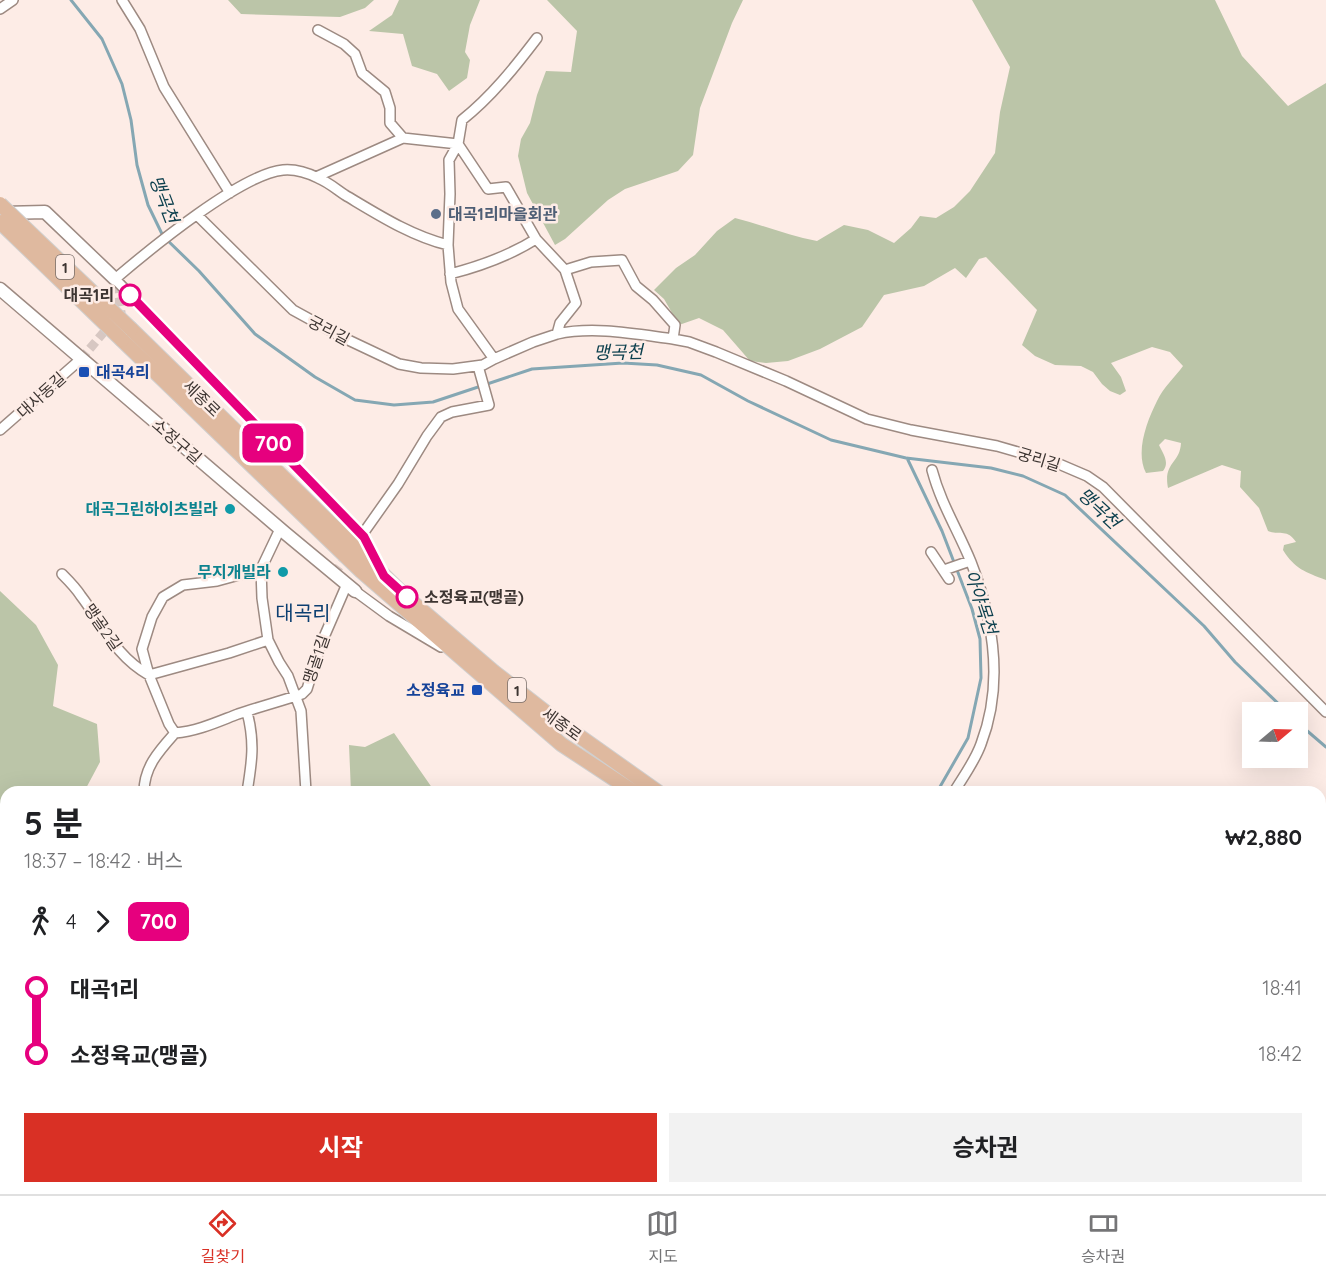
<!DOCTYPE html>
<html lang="ko">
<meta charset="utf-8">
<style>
:root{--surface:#fff;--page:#f2f2f2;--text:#202124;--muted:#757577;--line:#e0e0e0;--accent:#d93025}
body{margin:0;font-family:Quicksand,"Noto Sans KR",sans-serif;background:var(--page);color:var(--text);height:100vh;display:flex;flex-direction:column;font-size:22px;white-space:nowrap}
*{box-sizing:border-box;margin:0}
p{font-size:20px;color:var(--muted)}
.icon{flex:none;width:33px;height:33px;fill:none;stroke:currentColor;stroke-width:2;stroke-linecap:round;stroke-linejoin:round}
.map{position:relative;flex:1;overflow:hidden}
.details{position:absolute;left:0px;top:786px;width:1326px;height:408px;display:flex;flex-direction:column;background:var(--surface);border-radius:18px 18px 0 0;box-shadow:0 6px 24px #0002}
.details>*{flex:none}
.badge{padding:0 12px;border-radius:9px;font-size:21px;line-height:39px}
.needle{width:39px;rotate:71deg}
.controls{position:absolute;left:1242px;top:702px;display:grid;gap:12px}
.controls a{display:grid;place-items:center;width:66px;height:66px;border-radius:0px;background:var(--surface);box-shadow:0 6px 24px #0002;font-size:30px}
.map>.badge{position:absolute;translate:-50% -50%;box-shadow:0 0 0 3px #fff}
.legs{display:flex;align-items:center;gap:9px;height:66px;padding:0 24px;font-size:20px}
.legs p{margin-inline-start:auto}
.overview{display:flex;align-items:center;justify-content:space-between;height:102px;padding:0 24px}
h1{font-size:33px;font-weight:700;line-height:45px}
.action{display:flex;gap:12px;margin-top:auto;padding:12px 24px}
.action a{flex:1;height:69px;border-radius:0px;background:var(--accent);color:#fff;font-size:24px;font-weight:700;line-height:69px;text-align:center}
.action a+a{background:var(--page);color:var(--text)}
ul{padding:0 24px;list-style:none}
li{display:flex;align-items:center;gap:21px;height:66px;font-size:22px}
li i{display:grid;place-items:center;width:9px;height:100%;margin:0 8px;background:currentColor}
li i::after{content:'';width:15px;height:15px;margin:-8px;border:4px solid;border-radius:50%;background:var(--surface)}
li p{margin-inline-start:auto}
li:first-child i{background:linear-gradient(#0000 50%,currentColor 0)}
li:last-child i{background:linear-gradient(currentColor 50%,#0000 0)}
.menu{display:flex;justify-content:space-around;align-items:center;height:84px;border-top:2px solid var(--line);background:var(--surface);font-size:16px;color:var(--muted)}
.menu a{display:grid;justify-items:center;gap:3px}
.menu .on{color:var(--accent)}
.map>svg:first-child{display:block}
</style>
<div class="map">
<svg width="1326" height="1194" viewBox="0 0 1326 1194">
<rect width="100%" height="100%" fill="#fdece6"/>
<!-- forest -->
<path fill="#bbc5a8" d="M228 0H374L365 8 340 17 241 14Z
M399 0H480L470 25 465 52 470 60 467 78 449 91 437 74 412 66 403 34 369 31 392 15Z
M547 0H743L732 23 700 108 693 155 678 171 625 189 608 200 565 239 555 245 527 193 518 156 521 139 530 123 537 95 546 71 571 72 577 31Z
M972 0H1215L1242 56 1288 106 1326 83V580C1305 572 1295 569 1283 550L1284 545 1296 542C1287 528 1279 536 1268 531L1259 508 1240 487 1241 471 1222 465 1168 488C1163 462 1180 464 1181 443L1165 439 1159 445C1163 454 1170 462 1163 471L1146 473C1135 452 1147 421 1157 401 1163 388 1175 377 1183 366L1170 352 1152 347 1111 363 1121 377 1126 391 1120 395 1110 391 1102 384 1093 372 1081 366 1055 365 1035 356 1022 345 1037 310 986 257 979 259 966 278 955 268 924 286 884 295 862 327 820 349 788 361 766 363 750 361 723 330 699 318 679 325 664 299 654 290 676 268 695 255 717 231 735 218C763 225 789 236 817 241L844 225 868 230 894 243 911 228 920 216 936 218 954 207 970 191 995 153 1000 112 1010 67Z
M0 591 36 625 58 665 53 706 97 724 100 762 84 792H6V906L0 910Z
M394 733 435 792H351L349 745 365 747Z
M0 1143 6 1149V1188H69L78 1194H0Z
M188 1188H485L486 1194H192Z
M1155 1188H1213L1218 1194H1151Z"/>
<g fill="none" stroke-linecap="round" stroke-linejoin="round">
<!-- stream -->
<path stroke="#85a7b3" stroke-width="3" d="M71 0 102 39 122 84 131 120 137 165 148 205 163 236 199 271 255 334 315 377 355 400 394 405 433 402 532 369 623 363 657 365 701 375 748 401 831 440 906 458 991 468 1023 476 1065 495 1204 626 1235 662 1287 712
M907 458 942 531 972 609 980 639 981 678 968 738 937 792
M1298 723 1326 747
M728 1194 730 1188"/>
<!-- street-tunnel -->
<path stroke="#d7c7c2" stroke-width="9" stroke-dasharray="9 4.5" stroke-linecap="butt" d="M81 359 121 312 115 279
M334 574 362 535"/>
<defs>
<path id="street" d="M122 0 140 29 164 87 230 193
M0 9 13 0
M318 30 344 44 355 54 362 73 385 92 390 108V123L403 138
M316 177 403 138 458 144 488 189 506 187 536 239 565 270 576 303 560 323 557 334 533 342 494 359
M198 216 293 310 344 338 399 364 421 368 453 369 483 365 494 359 458 309 451 282 448 245 450 194 449 160 458 144 462 120C491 97 515 67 537 38
M450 274C481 266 509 256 536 239
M557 334C594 326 635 334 673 339L675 325 653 300 636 286 622 260 591 262 565 270
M673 339 689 342 716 352 786 381 867 419 911 430 997 446 1059 464 1087 476 1103 487 1326 712
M0 430 81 359
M932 470C941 504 958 530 971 562 994 621 1004 684 981 744 975 761 963 777 954 792
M280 529 261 569 262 598 268 640 279 662 288 676 301 711 306 792
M362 535 398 484 427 436 441 417 452 412 489 405 478 366
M931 552 949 579
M379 566 364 537 115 279C149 250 241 174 283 170 294 169 308 173 318 178 328 182 336 189 345 195 377 214 411 236 448 245
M261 569 217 581 183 585 163 597 152 617 142 649 149 675 169 724 175 733C198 731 217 722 238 714 259 707 281 701 302 694L307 689 321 644 347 584
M944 570 970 561
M62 574C69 581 76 588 81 596 104 626 115 656 149 675L229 653 268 640
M355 591 389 616 441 647
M247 712C255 742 252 762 247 792
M144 792C144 767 159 751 175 733
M1320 1171 1326 1173
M522 1188 524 1194
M744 1194 746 1188
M877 1194 883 1188"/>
<path id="secondary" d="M3 213 45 212 115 279
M0 289 285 533 355 591
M1135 1194 1138 1188"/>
<path id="primary" d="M131 329 404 595 494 672 548 714 658 792
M122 340 361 571 561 744 634 792
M1320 1052 1326 1053
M1320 1079 1326 1080"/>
</defs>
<!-- street casing -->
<use href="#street" stroke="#9d8a82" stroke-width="12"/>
<!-- secondary casing -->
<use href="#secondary" stroke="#9d8a82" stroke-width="15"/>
<!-- primary casing -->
<use href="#primary" stroke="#d0cfce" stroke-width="16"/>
<!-- street -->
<use href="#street" stroke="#fff" stroke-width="9"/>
<!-- secondary -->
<use href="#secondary" stroke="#fff" stroke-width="12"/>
<!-- primary -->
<use href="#primary" stroke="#dfb99f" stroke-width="14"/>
<defs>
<path id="primary-bridge" d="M0 204 131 329
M0 222 122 340"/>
</defs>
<!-- primary-bridge casing -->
<use href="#primary-bridge" stroke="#d0cfce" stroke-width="16" stroke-linecap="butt"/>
<!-- primary-bridge -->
<use href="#primary-bridge" stroke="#dfb99f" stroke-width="14"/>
</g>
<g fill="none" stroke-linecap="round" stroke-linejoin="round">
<defs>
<path id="line-1" d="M130 295 364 537 384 576 407 597"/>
</defs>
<!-- line-1 casing -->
<use href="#line-1" stroke="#fff" stroke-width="14"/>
<!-- line-1 -->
<use href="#line-1" stroke="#e6007e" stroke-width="9"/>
</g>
<!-- markers -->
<circle fill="#5c6f8a" stroke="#fdece6" stroke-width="2" cx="436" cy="214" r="6"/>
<g fill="#fff" stroke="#e6007e" stroke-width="3">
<circle cx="130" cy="295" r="10"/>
<circle cx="407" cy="597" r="10"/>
</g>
<g fill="#1a4fb4" stroke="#fdece6" stroke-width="2">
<rect x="78" y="366" width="12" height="12" rx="3"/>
<rect x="471" y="684" width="12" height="12" rx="3"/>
</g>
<g fill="#0f9aa8" stroke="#fdece6" stroke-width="2">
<circle cx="230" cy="509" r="6"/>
<circle cx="283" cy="572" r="6"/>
</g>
<g text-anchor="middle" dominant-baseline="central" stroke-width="5" stroke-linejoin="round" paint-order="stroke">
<!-- shield labels -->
<g fill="#fdece6" stroke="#776c68" stroke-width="1.5">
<rect x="56" y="255" width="18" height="24" rx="4.5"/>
<rect x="508" y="678" width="18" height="24" rx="4.5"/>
</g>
<g font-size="15" font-weight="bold" fill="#3d3532">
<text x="65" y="267">1</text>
<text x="517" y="690">1</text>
</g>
<!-- service labels -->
<g font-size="16" font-weight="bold" fill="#4e5e75" stroke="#fdece6" text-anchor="start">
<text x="448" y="214">대곡1리마을회관</text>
</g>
<!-- stop labels -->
<g font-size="16" font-weight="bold" fill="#3d3532" stroke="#fdece6" text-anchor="end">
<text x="114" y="295">대곡1리</text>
<text x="424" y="597" text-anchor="start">소정육교(맹골)</text>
</g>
<!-- street labels -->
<g font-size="16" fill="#3d3532" stroke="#fdece6">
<text transform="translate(329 330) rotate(28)">궁리길</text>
<text transform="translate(41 395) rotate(-42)">대사동길</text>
<text transform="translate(202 398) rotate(44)">세종로</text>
<text transform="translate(177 441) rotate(41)">소정구길</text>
<text transform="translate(1039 459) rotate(17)">궁리길</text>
<text transform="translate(103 627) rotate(55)">맹골2길</text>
<text transform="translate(316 659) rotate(-71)">맹골1길</text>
<text transform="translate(562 724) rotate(36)">세종로</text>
</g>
<!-- transit labels -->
<g font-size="16" font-weight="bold" fill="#164399" stroke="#fdece6" text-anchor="start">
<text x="96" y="372">대곡4리</text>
<text x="465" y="690" text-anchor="end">소정육교</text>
</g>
<!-- culture labels -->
<g font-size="16" font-weight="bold" fill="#0d838f" stroke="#fdece6" text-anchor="end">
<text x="218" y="509">대곡그린하이츠빌라</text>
<text x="271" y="572">무지개빌라</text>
</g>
<!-- water labels -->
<g font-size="18" font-style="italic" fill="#0d404e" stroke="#fdece6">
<text transform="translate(164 199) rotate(69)">맹곡천</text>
<text transform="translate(618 352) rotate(-1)">맹곡천</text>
<text transform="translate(1099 508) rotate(43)">맹곡천</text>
<text transform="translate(981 602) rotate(72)">아야목천</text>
</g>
<!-- quarter labels -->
<g font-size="20" fill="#0c3f71" stroke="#fdece6">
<text x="303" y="612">대곡리</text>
</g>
</g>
</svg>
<div class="controls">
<a><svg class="needle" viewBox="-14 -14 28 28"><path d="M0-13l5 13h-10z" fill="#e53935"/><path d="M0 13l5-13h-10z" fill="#757577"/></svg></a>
</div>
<b class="badge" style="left:273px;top:443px;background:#e6007e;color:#fff">700</b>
<section class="details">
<div class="overview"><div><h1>5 분</h1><p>18:37 – 18:42 · 버스</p></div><b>₩2,880</b></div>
<div class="legs"><svg class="icon" aria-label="walk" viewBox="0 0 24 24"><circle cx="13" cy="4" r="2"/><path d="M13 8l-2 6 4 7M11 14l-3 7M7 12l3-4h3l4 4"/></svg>4<svg class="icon" aria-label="forward" viewBox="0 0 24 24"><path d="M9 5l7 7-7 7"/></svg><b class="badge" style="background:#e6007e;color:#fff">700</b></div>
<ul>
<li><i style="color:#e6007e"></i><b>대곡1리</b><p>18:41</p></li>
<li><i style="color:#e6007e"></i><b>소정육교(맹골)</b><p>18:42</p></li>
</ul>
<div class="action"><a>시작</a><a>승차권</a></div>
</section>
</div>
<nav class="menu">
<a class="on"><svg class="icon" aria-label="directions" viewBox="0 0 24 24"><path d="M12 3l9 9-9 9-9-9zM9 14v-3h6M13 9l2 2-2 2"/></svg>길찾기</a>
<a><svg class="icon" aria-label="map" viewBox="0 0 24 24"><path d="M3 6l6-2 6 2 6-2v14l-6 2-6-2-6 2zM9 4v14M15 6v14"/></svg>지도</a>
<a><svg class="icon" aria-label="tickets" viewBox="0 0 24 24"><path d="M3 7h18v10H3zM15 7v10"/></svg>승차권</a>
</nav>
